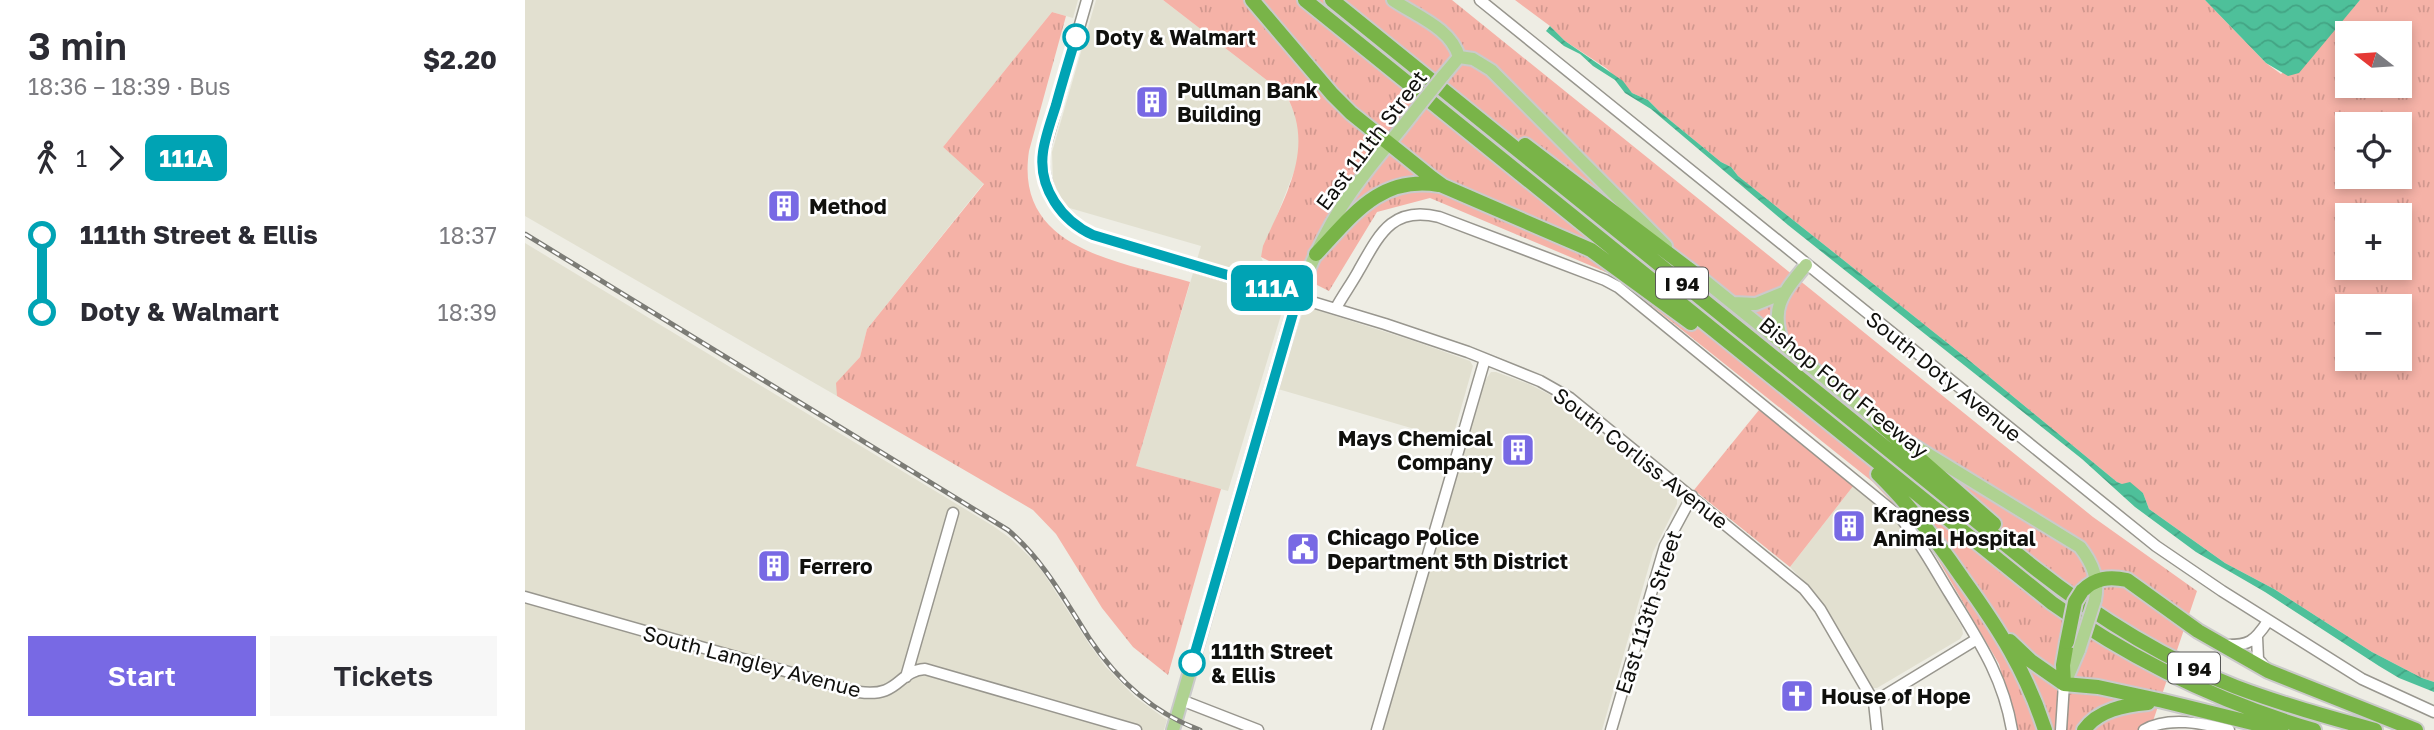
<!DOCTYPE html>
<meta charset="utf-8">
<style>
:root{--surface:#fff;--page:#f7f7f7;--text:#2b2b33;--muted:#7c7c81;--accent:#7869e4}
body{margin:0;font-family:"Golos Text",sans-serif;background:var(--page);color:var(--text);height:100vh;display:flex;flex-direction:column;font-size:26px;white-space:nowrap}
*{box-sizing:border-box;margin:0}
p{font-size:23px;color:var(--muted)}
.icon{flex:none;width:38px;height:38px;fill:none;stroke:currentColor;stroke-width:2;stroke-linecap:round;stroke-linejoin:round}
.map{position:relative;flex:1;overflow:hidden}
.sheet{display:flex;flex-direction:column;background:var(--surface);width:525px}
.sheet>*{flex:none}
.badge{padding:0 14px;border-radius:10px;font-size:24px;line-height:46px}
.needle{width:46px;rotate:287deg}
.controls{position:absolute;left:1810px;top:21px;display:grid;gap:14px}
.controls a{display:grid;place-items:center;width:77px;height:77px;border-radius:0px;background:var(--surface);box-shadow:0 4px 10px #0003;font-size:35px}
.map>.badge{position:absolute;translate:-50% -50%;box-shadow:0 0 0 4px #fff}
.legs{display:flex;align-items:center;gap:10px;height:77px;padding:0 28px;font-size:23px}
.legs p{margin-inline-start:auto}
.summary{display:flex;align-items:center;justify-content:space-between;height:119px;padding:0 28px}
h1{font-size:38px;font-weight:600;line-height:52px}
.button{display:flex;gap:14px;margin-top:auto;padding:14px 28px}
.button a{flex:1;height:80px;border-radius:0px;background:var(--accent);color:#fff;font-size:28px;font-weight:600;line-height:80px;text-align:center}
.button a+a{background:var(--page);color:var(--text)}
ul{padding:0 28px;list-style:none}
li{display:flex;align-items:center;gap:24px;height:77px;font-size:26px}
li i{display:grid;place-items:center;width:10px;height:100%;margin:0 9px;background:currentColor}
li i::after{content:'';width:18px;height:18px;margin:-9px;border:5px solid;border-radius:50%;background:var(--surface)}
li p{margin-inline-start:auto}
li:first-child i{background:linear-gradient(#0000 50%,currentColor 0)}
li:last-child i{background:linear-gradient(currentColor 50%,#0000 0)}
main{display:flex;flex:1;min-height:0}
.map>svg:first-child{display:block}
</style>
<main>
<section class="sheet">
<div class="summary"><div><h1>3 min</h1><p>18:36 – 18:39 · Bus</p></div><b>$2.20</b></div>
<div class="legs"><svg class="icon" aria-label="walk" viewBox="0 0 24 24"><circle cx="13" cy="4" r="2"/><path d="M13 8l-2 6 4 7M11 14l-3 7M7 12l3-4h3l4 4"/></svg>1<svg class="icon" aria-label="forward" viewBox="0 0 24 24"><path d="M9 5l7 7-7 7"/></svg><b class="badge" style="background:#00a3b4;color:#fff">111A</b></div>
<ul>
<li><i style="color:#00a3b4"></i><b>111th Street &amp; Ellis</b><p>18:37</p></li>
<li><i style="color:#00a3b4"></i><b>Doty &amp; Walmart</b><p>18:39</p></li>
</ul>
<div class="button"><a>Start</a><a>Tickets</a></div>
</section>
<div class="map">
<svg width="1909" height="730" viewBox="0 0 1909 730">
<defs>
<pattern id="grass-tufts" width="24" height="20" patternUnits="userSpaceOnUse" patternTransform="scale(1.75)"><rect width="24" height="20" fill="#f5b2a7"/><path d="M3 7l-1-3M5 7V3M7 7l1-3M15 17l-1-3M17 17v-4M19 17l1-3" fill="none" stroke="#d1988f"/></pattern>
<pattern id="water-waves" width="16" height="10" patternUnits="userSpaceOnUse" patternTransform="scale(1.75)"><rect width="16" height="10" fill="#4ec09a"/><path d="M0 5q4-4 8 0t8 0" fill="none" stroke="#43a484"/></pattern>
</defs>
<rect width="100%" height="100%" fill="#eeede4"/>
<!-- built -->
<path fill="#e2e0d0" d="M0 0H553L548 18 527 12 418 147 459 183 342 329 335 357 312 383V396L0 216Z
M571 0H638L761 95 772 118 775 140 772 164 736 257 743 273 765 285 703 491 611 466 676 246 541 207 533 196 528 184 527 152Z
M0 243 468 526 485 538 511 563 521 577 564 644 580 666 610 697 642 720 639 730H0Z
M782 307 889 341 945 361 948 366 927 440 753 389 777 314Z
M966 372H971L1004 384 1031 398 1152 497V504L1128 552 1077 730H858L959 382Z
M1329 485 1364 512 1378 526 1437 627 1438 634 1435 639 1352 688H1348L1291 594 1265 567Z"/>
<!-- grass -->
<path fill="url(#grass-tufts)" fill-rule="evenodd" d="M638 0H927L1568 517 1672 591 1625 730H1491L1474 664 1401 539 1348 482 1088 275 905 198 852 212 804 291 736 257 738 246C760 196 791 148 761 95Z
M990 0H1680L1741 63 1756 74 1821 16 1835 0H1909V682L1897 678 1847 652 1749 589 1700 563 1624 509 1618 493 1592 482 1445 361 1213 176 1206 167 1196 162 1135 112 1123 100 1107 93 1081 68 1040 41 1025 26ZM1822 33H1874V86H1822ZM1822 124H1874V177H1822ZM1822 215H1874V268H1822ZM1822 306H1874V359H1822Z
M527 12 541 16 504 151C489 250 594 261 665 282L611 466 696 489 643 675 608 647 577 608 531 534 508 510 312 396 311 383 335 357 342 329 459 184 418 147Z
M1234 410 1329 485 1265 567 1169 490Z"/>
<!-- water -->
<path fill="url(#water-waves)" d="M1680 0H1835L1774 73 1763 76 1741 63Z
M1025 26 1040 41 1098 81 1107 93 1123 100 1135 112 1196 162 1206 167 1213 176 1445 361 1592 482 1597 484 1605 482 1618 493 1624 509 1700 563 1749 589 1847 652 1897 678 1909 682V692L1874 678 1854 666 1740 592 1671 552 1610 507 1557 459 1263 225 1126 109 1100 93 1090 80 1068 66 1055 54 1039 46 1021 31Z"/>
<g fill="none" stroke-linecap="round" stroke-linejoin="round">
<defs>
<path id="minor" d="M562 0 518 154C518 194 538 224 576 238L860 324 943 352 1015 381 1045 398 1279 589 1295 609 1349 702 1352 730
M955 0 1631 546 1697 591 1837 679 1909 712
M811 308C818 295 827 283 834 270 854 235 867 205 914 217L1080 280 1093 287 1375 517C1395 541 1409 568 1425 594 1453 640 1478 676 1487 730
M0 597 334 692C375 698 372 671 400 669L611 730
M1732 637 1733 659 1739 666
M1698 645C1724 646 1729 642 1743 621
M381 677 428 513
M656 700 733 730
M1349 702 1452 639
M852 730 960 359
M1086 730 1140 546 1167 496
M1536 730 1539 684
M1619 730C1643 716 1678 723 1704 730"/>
<path id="major" d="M868 0C891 16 926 28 934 57
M934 57 948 59 966 70 1141 246
M918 76 934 57
M1164 268 1362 428
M1208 303 1231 304 1258 293
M1259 345C1243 308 1259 292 1281 265
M1380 440 1555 547C1568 564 1574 579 1570 600
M1540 683 1554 650
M648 730 773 296C787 260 803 225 825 194 844 166 866 142 886 116"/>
<path id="highway" d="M727 0 807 94 826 113 907 178 918 186 1066 250 1166 323
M780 0 1527 603C1608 661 1694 702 1789 730
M807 0 1507 566C1569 615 1636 658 1711 687 1756 704 1803 717 1850 730
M1000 145 1169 273
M791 254C827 216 855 175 914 185
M1354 423 1469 524
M1353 474C1386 506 1412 541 1438 579 1474 629 1501 671 1520 730
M1557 591C1570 578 1584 576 1602 580L1673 631 1743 671 1891 730
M1485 641 1506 661 1539 684 1573 687 1638 701 1756 730
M1539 684 1538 665 1542 642
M1559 730C1573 710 1600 705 1623 703"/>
</defs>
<!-- minor casing -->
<use href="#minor" stroke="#98968e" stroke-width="13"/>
<!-- major casing -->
<use href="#major" stroke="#cacaca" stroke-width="16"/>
<!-- highway casing -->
<use href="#highway" stroke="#cacaca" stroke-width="18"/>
<!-- minor -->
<use href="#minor" stroke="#fff" stroke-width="10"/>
<!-- major -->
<use href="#major" stroke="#afd291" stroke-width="12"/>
<!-- highway -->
<use href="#highway" stroke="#79b448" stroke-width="14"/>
<defs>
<path id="rail" d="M0 234 483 530C519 561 539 599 564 638 592 680 628 713 675 730"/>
</defs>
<!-- rail casing -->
<use href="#rail" stroke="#7c7c76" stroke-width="5"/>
<!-- rail -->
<use href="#rail" stroke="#fff" stroke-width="2.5" stroke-dasharray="8" stroke-linecap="butt"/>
<defs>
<path id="major-bridge" d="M886 116 918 76
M1554 650 1570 600"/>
<path id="highway-bridge" d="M1542 642 1550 602 1557 591"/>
</defs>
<!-- major-bridge casing -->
<use href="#major-bridge" stroke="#cacaca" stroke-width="16" stroke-linecap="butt"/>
<!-- highway-bridge casing -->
<use href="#highway-bridge" stroke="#cacaca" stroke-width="18" stroke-linecap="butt"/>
<!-- major-bridge -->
<use href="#major-bridge" stroke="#afd291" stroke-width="12"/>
<!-- highway-bridge -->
<use href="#highway-bridge" stroke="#79b448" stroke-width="14"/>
</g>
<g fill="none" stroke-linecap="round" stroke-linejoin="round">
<defs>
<path id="line-1" d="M551 37C544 60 537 83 531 105 526 121 520 137 518 152 513 188 537 221 568 235L773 296 667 663"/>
</defs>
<!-- line-1 casing -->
<use href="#line-1" stroke="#fff" stroke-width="16"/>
<!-- line-1 -->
<use href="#line-1" stroke="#00a3b4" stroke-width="10"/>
</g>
<!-- icons -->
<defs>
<symbol id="building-square" viewBox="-11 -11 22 22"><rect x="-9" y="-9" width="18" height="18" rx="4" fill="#7869e4" stroke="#fff"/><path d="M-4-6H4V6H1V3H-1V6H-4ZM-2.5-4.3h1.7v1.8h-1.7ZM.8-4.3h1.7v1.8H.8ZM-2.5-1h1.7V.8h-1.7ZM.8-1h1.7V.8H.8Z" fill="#fff"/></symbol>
<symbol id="civic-square" viewBox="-11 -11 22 22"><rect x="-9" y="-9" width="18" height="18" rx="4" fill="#7869e4" stroke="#fff"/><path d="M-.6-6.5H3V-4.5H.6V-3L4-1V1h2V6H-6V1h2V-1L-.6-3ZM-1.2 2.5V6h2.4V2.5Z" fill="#fff"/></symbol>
<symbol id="church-square" viewBox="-11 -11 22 22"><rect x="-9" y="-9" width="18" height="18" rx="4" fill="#7869e4" stroke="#fff"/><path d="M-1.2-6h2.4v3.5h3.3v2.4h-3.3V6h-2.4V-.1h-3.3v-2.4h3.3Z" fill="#fff"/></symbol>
</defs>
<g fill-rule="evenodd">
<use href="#building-square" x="608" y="83" width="38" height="38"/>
<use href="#building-square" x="240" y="187" width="38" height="38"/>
<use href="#building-square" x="974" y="431" width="38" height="38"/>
<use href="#building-square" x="1305" y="507" width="38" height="38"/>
<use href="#civic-square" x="759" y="530" width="38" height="38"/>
<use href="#building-square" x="230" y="547" width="38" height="38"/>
<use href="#church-square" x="1253" y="677" width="38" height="38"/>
</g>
<!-- markers -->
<g fill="#fff" stroke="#00a3b4" stroke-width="3.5">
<circle cx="551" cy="37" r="12"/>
<circle cx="667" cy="663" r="12"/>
</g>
<g text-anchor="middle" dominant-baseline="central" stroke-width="5" stroke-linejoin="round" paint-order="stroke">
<!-- shield labels -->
<g fill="#fff" stroke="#585856" stroke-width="2">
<rect x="1131" y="267.5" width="52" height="31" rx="5"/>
<rect x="1643" y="652.5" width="52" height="31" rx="5"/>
</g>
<g font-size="19" font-weight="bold" fill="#10100d">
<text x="1157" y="283">I 94</text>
<text x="1669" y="668">I 94</text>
</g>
<!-- stop labels -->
<g font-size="21" font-weight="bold" fill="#10100d" stroke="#fff" text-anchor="start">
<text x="570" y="37">Doty &amp; Walmart</text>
<text x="686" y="651">111th Street<tspan x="686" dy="24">&amp; Ellis</tspan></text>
</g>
<!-- poi labels -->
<g font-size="21" font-weight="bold" fill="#10100d" stroke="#fff" text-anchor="start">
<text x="652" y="90">Pullman Bank<tspan x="652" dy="24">Building</tspan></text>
<text x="284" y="206">Method</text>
<text x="968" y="438" text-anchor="end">Mays Chemical<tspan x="968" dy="24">Company</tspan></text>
<text x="1348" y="514">Kragness<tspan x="1348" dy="24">Animal Hospital</tspan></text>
<text x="802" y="537">Chicago Police<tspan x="802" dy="24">Department 5th District</tspan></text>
<text x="274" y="566">Ferrero</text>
<text x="1296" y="696">House of Hope</text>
</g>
<!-- street labels -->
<g font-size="21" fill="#10100d" stroke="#fff">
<text transform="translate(846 140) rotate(-53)">East 111th Street</text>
<text transform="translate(1419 376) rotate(39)">South Doty Avenue</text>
<text transform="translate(1319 387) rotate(39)">Bishop Ford Freeway</text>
<text transform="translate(1116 458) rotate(38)">South Corliss Avenue</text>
<text transform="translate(1123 612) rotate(-72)">East 113th Street</text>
<text transform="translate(227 661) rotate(15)">South Langley Avenue</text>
</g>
</g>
</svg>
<div class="controls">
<a><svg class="needle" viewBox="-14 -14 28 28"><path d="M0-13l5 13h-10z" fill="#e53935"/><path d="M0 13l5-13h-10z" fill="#7c7c81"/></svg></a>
<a><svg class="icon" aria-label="locate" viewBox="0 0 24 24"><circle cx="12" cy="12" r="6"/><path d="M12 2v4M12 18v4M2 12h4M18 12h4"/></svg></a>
<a>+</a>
<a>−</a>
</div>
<b class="badge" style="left:747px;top:288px;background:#00a3b4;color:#fff">111A</b>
</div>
</main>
